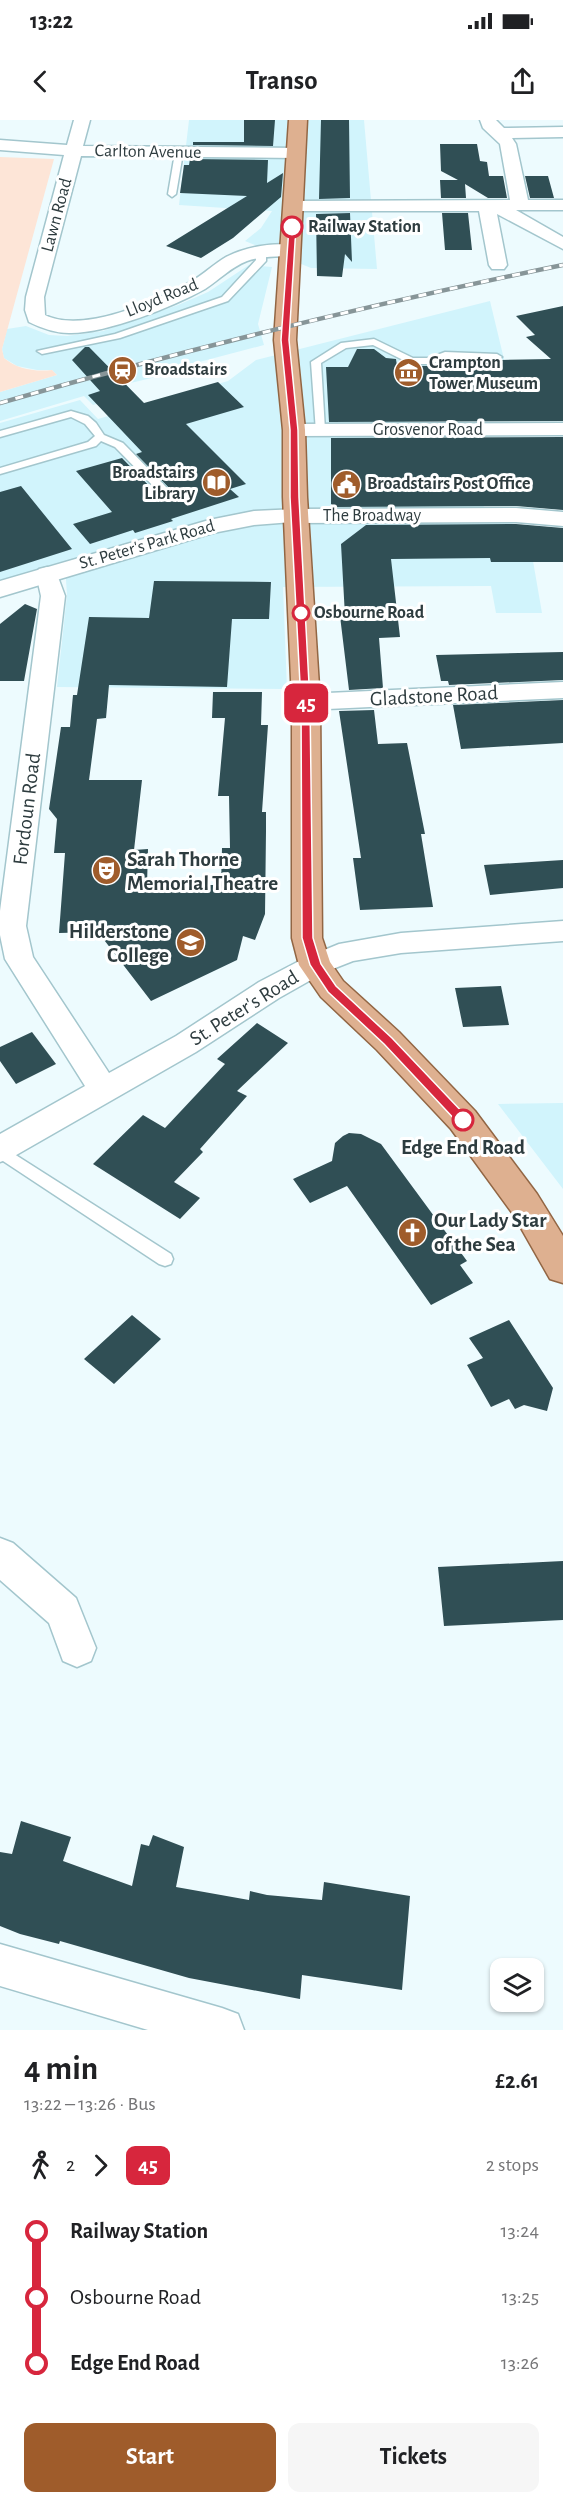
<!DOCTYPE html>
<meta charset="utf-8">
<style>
:root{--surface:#fff;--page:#f6f6f6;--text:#202124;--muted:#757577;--accent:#9f5c2b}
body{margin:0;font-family:"Alegreya Sans",sans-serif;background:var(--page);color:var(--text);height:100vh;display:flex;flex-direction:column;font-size:22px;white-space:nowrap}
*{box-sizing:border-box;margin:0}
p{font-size:20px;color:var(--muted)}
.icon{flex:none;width:33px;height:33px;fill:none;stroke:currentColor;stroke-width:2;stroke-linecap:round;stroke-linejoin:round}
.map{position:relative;height:1910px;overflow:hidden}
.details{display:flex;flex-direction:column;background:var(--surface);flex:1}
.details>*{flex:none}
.badge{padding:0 12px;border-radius:9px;font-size:21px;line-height:39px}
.fabs{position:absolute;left:490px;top:1838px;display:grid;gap:12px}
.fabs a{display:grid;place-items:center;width:54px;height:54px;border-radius:12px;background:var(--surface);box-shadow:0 2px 4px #0004;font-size:30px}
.map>.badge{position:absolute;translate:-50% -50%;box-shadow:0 0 0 3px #fff}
.legs{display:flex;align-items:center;gap:9px;height:66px;padding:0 24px;font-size:20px}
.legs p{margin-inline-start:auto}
.headline{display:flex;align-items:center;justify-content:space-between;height:102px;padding:0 24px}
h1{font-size:33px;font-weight:700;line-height:45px}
.primary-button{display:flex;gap:12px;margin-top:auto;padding:12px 24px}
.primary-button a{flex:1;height:69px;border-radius:12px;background:var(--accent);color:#fff;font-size:24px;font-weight:700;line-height:69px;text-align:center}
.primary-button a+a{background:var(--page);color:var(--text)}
ul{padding:0 24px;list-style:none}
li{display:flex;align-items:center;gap:21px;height:66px;font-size:22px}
li i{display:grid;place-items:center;width:9px;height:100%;margin:0 8px;background:currentColor}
li i::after{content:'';width:15px;height:15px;margin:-8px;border:4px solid;border-radius:50%;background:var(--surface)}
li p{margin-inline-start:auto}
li:first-child i{background:linear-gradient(#0000 50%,currentColor 0)}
li:last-child i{background:linear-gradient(currentColor 50%,#0000 0)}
.status{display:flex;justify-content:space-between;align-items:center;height:42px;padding:0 30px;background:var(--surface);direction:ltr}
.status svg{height:16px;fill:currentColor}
header{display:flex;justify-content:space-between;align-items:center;height:78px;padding:0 24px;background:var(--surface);font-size:27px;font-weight:700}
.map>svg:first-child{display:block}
</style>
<div class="status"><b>13:22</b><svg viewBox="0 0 49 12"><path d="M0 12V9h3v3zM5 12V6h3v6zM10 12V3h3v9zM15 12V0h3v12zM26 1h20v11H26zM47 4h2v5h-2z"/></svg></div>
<header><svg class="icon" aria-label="back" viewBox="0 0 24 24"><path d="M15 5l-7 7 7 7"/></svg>Transo<svg class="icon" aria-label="share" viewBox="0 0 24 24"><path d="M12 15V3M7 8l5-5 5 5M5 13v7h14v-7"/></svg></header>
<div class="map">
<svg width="563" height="1910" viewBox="0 0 563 1910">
<rect width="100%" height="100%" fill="#edfbfe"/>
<!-- built -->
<path fill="#d1f4fc" d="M189 0H364L377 149 311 148 245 121 261 108 272 91 179 85Z
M249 145 272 147 258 204 264 225 169 250V254L126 264 134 274 93 285 84 276 0 301V272L57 255 52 250H37L17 246 4 238 2 229 7 209 26 206 49 215 67 216 103 211 178 185 208 172Z
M490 181 509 260 404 284 410 352 478 351 484 388 528 412 542 493H496L491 466 283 467 287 569 57 567 67 475 65 445 0 465V303L80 280 98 299 228 261 256 240Z
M563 983V1069L498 984Z"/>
<!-- green -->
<path fill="#fde5d7" d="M0 37 54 39 2 229 4 238C17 249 35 252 52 250L57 255 0 272Z"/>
<!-- building -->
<path fill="#304f55" d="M244 0H275L273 26 193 25V22H244Z
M321 0H349L350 78 319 79Z
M440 24H477L480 41 487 42 489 56H503L507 78H488L465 64 466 78H441L440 60H458L441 51Z
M190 39 268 40 267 63 283 53 281 77 233 118 201 138 166 126 247 76 180 73 184 45H189Z
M525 56H548L554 78H530Z
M350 93 352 142 345 134 342 157 317 156 316 94Z
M442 93H468L472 130H445Z
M563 186V301L329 302 326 247H348L357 229H374L386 238 396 239 397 246H462L461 241 497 242 501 240 551 239 526 217 535 215 516 196Z
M85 227H89L144 283 218 262 244 287 186 304 246 364 230 369 239 377 171 399 173 401 135 413 133 410 90 424 73 404 112 392 76 351 122 338 158 375H170V369L136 334 142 332 88 275 100 271 72 240Z
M563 317V390L516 386 335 387 331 384V318Z
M21 366 72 429 0 452V372Z
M516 404 563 408V442H491L490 438 391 439 400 517 379 518 383 568 349 570 340 496H345L341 424 366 405Z
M154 461 271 462 269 499H232L227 567 109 565 106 598 97 599 89 660H142L134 730 148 729 147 765H221L222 728H230L229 676H218L225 598H212L213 572H262L261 605H268L262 692H266V711L265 794 255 820 243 816 237 840 151 881 98 812 59 813 65 733H54L57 699 49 689 61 607H70L73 575H77L89 497 149 498Z
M25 484 37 489 24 561H0V504Z
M563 532V560L449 565 448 561H441L436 535Z
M563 580V623L461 629 453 585Z
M374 590 378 624 407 623 425 714H421L433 787 360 790 353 738H361L339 591Z
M563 740V768L490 775 484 745Z
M501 866 509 905 463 907 455 868Z
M257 903 288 923 237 971 247 976 200 1029 203 1032 174 1062 200 1078 180 1099 93 1044 143 995 165 1008 225 944 217 939Z
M32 912 56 944 16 964 0 941V927Z
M349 1013 361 1014 381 1024 467 1141 460 1145 473 1163 431 1185 347 1066 310 1083 293 1059 332 1041 335 1023 343 1016Z
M132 1195 161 1219 114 1264 84 1239Z
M509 1200 553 1268 547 1291 524 1285 515 1289 509 1279 491 1287 467 1245 483 1238 469 1218Z
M563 1441V1500L444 1506 438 1447Z
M21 1701 71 1717 63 1741 132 1766 141 1724 149 1726 153 1715 184 1727 176 1767 249 1780 250 1771 267 1775 322 1780 324 1762 410 1776 402 1870 302 1855 300 1879 189 1858 60 1821 59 1824 20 1814 0 1806V1732L12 1734Z"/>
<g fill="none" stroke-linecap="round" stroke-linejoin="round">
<defs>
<path id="service" d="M179 31 183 33 176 74 172 77 168 74 175 33Z
M261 129 266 132V141L228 181 120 218 42 234 37 231 115 214 222 177 256 140V132Z
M374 219 413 238H429L445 232 497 234 502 237 497 240 446 238 430 244H411L373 225 346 228 321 243 325 310 316 312 311 242 341 223Z
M71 291 88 296 96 303 104 315 123 323 168 369V373H160L115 327 101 321 96 326 0 354V348L88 322 95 316 85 304 71 297 0 317V311Z
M0 1025 171 1134 173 1139 171 1144 165 1146 159 1144 0 1039Z"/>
<path id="minor" d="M74 0H90L83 26 297 28 305 33 297 38 81 36 44 177 45 195C83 214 157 181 192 161 204 154 214 144 226 137 245 127 276 121 297 126L300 130 297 134C281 138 263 135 247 141 231 147 219 160 205 169 173 187 105 214 69 213 55 213 41 208 29 202L25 190 26 177 64 35 0 30V20L67 25Z
M480 0H496L504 8 563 7V17L512 18 516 24 528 80H563V90H516L563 117V129L497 94 507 145 504 149H492L489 145 479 91H293L287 90 284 86 287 82 293 81 510 80 500 24 483 8Z
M563 303V315L294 316 287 314 284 310 287 306 294 304Z
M516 388 563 392V406L516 402 297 403 289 401 286 396 289 391 297 389Z
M47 447 55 449 65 476 26 806 33 837 109 953 176 916 259 862 305 838 339 824 401 813 563 801V821L401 833 353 841 325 852 279 878 196 932 11 1038 0 1042V1014L85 966 5 839 0 815V791L41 476 36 454 39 449Z
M563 562V578L306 590 297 588 294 582 297 576 306 574Z
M0 1418 13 1423 76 1478 96 1528 91 1541 77 1547 63 1541 49 1503 0 1460Z
M0 1824 222 1888 238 1894 244 1910H148L0 1866Z"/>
<path id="secondary" d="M297 389 305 391 309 396 305 401 254 405 213 413 0 477V461L209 400 254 391Z"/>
<path id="primary" d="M289 0H307L296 220 305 310 307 377 320 582 322 818 330 842 343 861 399 912 475 991 537 1074 563 1116V1163L550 1159 513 1094 451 1009 377 930 321 877 299 845 292 818V582L283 377V310L274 220Z"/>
</defs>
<!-- service casing -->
<use href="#service" stroke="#a3c6cd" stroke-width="3"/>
<!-- minor casing -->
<use href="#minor" stroke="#a3c6cd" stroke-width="3"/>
<!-- secondary casing -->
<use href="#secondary" stroke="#a3c6cd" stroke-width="3"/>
<!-- primary casing -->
<use href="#primary" stroke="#926644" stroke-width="3"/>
<!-- service -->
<use href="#service" fill="#fff" fill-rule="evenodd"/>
<!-- minor -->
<use href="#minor" fill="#fff" fill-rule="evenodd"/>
<!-- secondary -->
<use href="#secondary" fill="#fff" fill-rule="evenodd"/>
<!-- primary -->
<use href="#primary" fill="#deb090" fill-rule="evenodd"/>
<defs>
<path id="rail" d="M0 283C186 229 373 184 563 145"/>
</defs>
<!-- rail casing -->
<use href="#rail" stroke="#879598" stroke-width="4.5"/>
<!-- rail -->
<use href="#rail" stroke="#fff" stroke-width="3" stroke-dasharray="8" stroke-linecap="butt"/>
</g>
<!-- line-1 -->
<path fill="#d7263d" stroke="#fff" stroke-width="1.5" d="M292 105 296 107 289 220 298 310 299 377 310 582 313 818 321 844 336 866 392 918 467 997V1003H458L384 924 328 872 310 845 302 818 301 582 290 377V310L281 220 289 107Z"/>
<!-- icons -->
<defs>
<symbol id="station-disc" viewBox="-11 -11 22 22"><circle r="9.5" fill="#9f5c2b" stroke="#fff"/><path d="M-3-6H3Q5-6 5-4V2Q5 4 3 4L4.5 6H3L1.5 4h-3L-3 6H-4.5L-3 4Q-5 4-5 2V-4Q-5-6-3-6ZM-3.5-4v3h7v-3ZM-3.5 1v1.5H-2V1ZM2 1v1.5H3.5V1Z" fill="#fff"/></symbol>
<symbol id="museum-disc" viewBox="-11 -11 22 22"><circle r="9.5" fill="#9f5c2b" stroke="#fff"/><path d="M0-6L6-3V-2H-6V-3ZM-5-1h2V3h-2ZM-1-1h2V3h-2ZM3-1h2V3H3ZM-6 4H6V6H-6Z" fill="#fff"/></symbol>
<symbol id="library-disc" viewBox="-11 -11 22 22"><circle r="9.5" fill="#9f5c2b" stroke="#fff"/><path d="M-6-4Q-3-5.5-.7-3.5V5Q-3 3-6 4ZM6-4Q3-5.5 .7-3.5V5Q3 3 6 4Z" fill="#fff"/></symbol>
<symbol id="civic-disc" viewBox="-11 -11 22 22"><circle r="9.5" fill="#9f5c2b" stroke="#fff"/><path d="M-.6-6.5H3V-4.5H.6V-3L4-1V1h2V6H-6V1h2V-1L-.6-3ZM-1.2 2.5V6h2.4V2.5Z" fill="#fff"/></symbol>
<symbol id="theatre-disc" viewBox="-11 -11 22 22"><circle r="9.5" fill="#9f5c2b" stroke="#fff"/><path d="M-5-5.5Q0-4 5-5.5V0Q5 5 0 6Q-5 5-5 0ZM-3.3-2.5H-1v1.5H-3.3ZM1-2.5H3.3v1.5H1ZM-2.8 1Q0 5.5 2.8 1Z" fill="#fff"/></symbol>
<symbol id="school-disc" viewBox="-11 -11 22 22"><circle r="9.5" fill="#9f5c2b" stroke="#fff"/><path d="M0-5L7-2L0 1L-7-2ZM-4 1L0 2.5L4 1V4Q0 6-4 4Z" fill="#fff"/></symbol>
<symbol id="church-disc" viewBox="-11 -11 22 22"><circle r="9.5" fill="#9f5c2b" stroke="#fff"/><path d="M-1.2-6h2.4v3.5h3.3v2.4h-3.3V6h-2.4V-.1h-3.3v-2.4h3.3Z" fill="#fff"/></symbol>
</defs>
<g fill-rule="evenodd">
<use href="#station-disc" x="106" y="234" width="33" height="33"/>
<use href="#museum-disc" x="392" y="236" width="33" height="33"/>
<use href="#library-disc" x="200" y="346" width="33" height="33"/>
<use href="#civic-disc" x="330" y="348" width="33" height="33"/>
<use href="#theatre-disc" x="90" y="734" width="33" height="33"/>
<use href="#school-disc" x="174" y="806" width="33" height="33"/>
<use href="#church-disc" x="396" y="1096" width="33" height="33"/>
</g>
<!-- markers -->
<g fill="#fff" stroke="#d7263d" stroke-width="3">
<circle cx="292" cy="107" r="10"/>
<circle cx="301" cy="493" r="8"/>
<circle cx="463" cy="1000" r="10"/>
</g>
<g text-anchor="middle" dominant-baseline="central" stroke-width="6" stroke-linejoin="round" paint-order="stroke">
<!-- far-street labels -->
<g font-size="18" fill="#2e3c3f" stroke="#fff">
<text transform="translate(148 32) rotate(1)">Carlton Avenue</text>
<text transform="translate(57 95) rotate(-75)">Lawn Road</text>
<text transform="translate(162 178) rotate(-22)">Lloyd Road</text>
<text x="428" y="310">Grosvenor Road</text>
<text x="372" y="396">The Broadway</text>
<text transform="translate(147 425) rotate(-16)">St. Peter's Park Road</text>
</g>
<!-- far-stop labels -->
<g font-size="18" font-weight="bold" fill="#2e3c3f" stroke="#fff" text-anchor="start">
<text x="308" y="107">Railway Station</text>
<text x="314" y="493">Osbourne Road</text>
</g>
<!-- far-poi labels -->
<g font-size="18" font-weight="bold" fill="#2e3c3f" stroke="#fff" text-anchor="start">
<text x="429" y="243">Crampton<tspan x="429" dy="21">Tower Museum</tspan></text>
<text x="144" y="250">Broadstairs</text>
<text x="195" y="353" text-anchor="end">Broadstairs<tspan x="195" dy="21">Library</tspan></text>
<text x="367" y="364">Broadstairs Post Office</text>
</g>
<!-- street labels -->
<g font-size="21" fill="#2e3c3f" stroke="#fff">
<text transform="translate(434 576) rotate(-3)">Gladstone Road</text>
<text transform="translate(27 689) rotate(-83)">Fordoun Road</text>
<text transform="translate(244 888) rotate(-32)">St. Peter's Road</text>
</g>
<!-- poi labels -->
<g font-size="21" font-weight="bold" fill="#2e3c3f" stroke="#fff" text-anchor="start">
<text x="127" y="739">Sarah Thorne<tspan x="127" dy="24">Memorial Theatre</tspan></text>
<text x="169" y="811" text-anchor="end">Hilderstone<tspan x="169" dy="24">College</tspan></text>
<text x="434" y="1100">Our Lady Star<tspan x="434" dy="24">of the Sea</tspan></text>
</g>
<!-- stop labels -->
<g font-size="21" font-weight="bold" fill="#2e3c3f" stroke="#fff">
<text x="463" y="1027">Edge End Road</text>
</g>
</g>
</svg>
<div class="fabs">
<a><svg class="icon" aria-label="layers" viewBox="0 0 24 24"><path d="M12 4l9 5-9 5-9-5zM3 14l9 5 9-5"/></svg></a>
</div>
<b class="badge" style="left:306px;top:583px;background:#d7263d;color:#fff">45</b>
</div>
<section class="details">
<div class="headline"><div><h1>4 min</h1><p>13:22 – 13:26 · Bus</p></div><b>£2.61</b></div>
<div class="legs"><svg class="icon" aria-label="walk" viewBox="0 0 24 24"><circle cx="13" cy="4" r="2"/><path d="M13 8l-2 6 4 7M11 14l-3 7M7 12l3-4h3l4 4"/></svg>2<svg class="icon" aria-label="forward" viewBox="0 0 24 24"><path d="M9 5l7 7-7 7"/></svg><b class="badge" style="background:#d7263d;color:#fff">45</b><p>2 stops</p></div>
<ul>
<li><i style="color:#d7263d"></i><b>Railway Station</b><p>13:24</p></li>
<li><i style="color:#d7263d"></i><span>Osbourne Road</span><p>13:25</p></li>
<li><i style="color:#d7263d"></i><b>Edge End Road</b><p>13:26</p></li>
</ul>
<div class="primary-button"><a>Start</a><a>Tickets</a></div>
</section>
